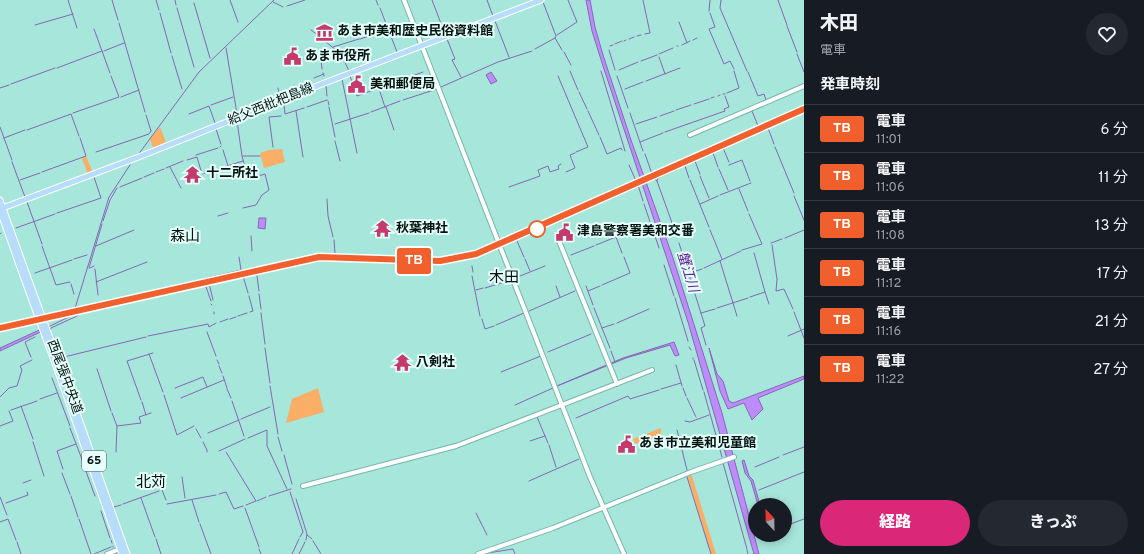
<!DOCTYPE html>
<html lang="ja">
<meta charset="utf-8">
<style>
:root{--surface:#171b24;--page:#242831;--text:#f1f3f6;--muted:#9ea1a6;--line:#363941;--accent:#db2777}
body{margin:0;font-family:Overpass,"Noto Sans JP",sans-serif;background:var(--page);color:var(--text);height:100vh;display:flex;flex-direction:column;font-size:15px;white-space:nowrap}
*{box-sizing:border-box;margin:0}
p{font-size:13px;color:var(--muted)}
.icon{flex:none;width:22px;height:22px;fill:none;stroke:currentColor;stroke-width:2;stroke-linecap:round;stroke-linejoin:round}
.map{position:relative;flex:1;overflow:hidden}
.drawer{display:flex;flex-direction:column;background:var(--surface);width:340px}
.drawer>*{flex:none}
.badge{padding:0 8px;border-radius:3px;font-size:14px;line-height:26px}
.needle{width:26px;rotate:338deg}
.fabs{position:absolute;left:748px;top:498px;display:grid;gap:8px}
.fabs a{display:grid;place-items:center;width:44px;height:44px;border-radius:50%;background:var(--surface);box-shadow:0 2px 10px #0003;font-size:20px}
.map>.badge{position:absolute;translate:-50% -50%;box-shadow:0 0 0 2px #fff}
h2{padding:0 16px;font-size:15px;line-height:36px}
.round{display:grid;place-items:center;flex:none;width:42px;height:42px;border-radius:21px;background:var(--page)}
.headline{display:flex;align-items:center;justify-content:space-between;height:68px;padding:0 16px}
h1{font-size:19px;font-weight:800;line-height:30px}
.cta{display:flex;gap:8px;margin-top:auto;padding:8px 16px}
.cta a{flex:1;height:46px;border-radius:24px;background:var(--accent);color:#fff;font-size:16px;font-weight:800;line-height:46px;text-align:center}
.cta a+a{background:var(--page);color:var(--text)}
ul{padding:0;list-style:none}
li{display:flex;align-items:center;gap:12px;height:48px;padding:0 16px;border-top:1px solid var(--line)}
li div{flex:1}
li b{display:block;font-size:15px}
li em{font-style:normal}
li .badge{min-width:44px;font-weight:700;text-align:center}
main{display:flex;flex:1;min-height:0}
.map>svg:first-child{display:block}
</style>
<main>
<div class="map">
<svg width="804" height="554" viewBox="0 0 804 554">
<rect width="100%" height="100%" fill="#a7e6db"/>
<!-- green -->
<path fill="#faae66" d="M160 127 166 142 153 148 150 139Z
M282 149 285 162 264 168 260 153 269 150Z
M86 156 93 173 88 175 82 158Z
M318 388 324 412 286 423 292 399Z
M661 428V435L635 444 633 439Z
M687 475 692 476 716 554H711Z"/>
<!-- water -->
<path fill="#bc8dfa" stroke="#8468b4" d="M586 0H590L595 27 603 55 631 140 672 255 722 413 759 554H754L688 322 603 66 592 31Z
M491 72 497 81 491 84 486 75Z
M259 218H266L265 229 258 228Z
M48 326 49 328 0 351V348Z
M674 342 679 355 675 356 670 345 626 358 557 386 623 358Z
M709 348 717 374 723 381 729 401 733 403 804 376V379L758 398 763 409 752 420 744 403 728 409 720 391Z
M744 460 749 476 753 480 760 505H758L751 481 745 473 742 461Z"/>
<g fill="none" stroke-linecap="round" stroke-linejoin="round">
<!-- stream -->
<path stroke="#8468b4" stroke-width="1" d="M68 0 77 28
M112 0 118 20
M156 0 159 10
M175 0 176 5
M230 0 238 22
M376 0 378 5
M432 0 445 34
M487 0 493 16
M643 0 650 33 645 34
M721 0 720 8 747 71
M778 0 787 25
M273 2 283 7
M543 2 556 36 555 38 562 50
M194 3 210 58
M287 6 305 0
M177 8 194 67
M380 8 397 52
M709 11 710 0
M160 13 171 53
M710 13 715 27 709 29 724 64 730 61 734 69
M495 21 509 57
M679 22 687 43
M119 23 145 112
M35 25 73 14
M787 26 797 52
M94 29 110 73
M311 30 319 36
M557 35 577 22 568 0
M637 36 641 35
M321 38 341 54 349 71
M360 39 388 30
M447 39 455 59 452 60 461 77
M629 39 634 37
M693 40 697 38
M624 41 626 40
M615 44 622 41
M682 45 690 41
M610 46 613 45
M677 46H678
M333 47 359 39
M226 48 237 114
M535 49 555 38
M609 50 615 70
M104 51 124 43
M564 52 571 65
M659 54 673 48
M797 54 804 72
M172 56 182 89
M659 57 665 74
M321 59 322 69
M641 61 657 55
M57 68 102 51
M619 70 638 62
M570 71 578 90
M601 71 625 151
M748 72 758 96 764 94 766 100
M323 73 324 76
M350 76 357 96 423 72
M558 76 588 147 576 152
M617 76 628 108
M314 78 324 74
M342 79 357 153
M646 81 680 68
M11 84 55 68
M326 86 327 96
M441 87 498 62 532 51
M0 88 9 85
M278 88 279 93
M625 89 643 82
M380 92 385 107
M579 92 587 109
M727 93 739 88 734 71
M723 94H725
M718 96 720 95
M121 97 139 90
M711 98 714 97
M403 100 437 89
M328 101 329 105
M694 104 709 99
M211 105 233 97
M284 105 285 114 304 108
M307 107 327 100
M329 107 335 137
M386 107 394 130
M676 110 691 105
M296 111 303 157
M588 111 599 135
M371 112 400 101
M73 113 119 97 111 76
M630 113 643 151
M189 114 209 106 215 123
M146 115 151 131
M660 116 674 111
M737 117 752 111 760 131
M237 121 242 156 248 177
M335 124 369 113
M636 124 657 117
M0 127 12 160
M768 128 774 144
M216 129 221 144
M27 130 71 114 79 136
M665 132 725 111 724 109 729 107 725 96
M743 133 804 106
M600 137 607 154 621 148 622 150
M4 138 25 130
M746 138 804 111
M335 141 340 161
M640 142 663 133
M220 147 221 146
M273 147 269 117 281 116
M775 147 794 193
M723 148 729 162
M96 152 149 134 151 131
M713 153 718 167
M645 154 652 174
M138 155 199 72 274 0
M196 155 218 148
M243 156H260
M187 160 197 157 202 174 228 166 223 150
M695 161 700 174
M12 162 25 197
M230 165 243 161
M629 165 636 181
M729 165 742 160 750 181
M685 166 689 178
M170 167 181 188
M166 168 183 161
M719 169 728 190
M655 171 739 134
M42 172 86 156 80 138
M156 172 164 169
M566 172 575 168 570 155 575 153
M700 176 709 198
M144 177 154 173
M653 178 657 181 676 234
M20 180 40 173
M690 180 709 227
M657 181 658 178 742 139
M638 185 643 201
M120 187 142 178
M509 187 540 176 538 170 548 166 550 172 559 169 558 166 561 164
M739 189 748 211
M720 195 751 183
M794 196 804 220
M327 199 328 216 333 237
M27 202 42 244
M644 204 659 248
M700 204 718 196
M243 208 256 205 262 195 269 190 265 174 249 179
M57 213 101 198 94 177
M218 216 228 213
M103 221 110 200 117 188
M16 228 55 214
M710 230 722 259
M0 234 1 233
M251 236 252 251
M785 238 804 230
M334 240 335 253
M517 241 524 257
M679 243 705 326 701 328 706 345
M771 243 782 239
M596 245 616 237 622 253
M772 245 777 279 776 291 784 289 793 309
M42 246 56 285 70 282
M96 246 134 230
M742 250 762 244 749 214
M571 255 594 246
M470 257V258
M74 259 87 255
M525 259 530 271
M720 261 737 316
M664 265 674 296
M472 266 473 272
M89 268 102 224
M90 268 94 266
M704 268 741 251
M95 269 98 295
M493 272 498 285
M35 273 72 260
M690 273 702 269
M257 276 259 291
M472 276 480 316
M207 278 241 270 239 257
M515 278 545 266
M96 282 147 262
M71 284 74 294
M602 285 630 273 624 257
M556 286 560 297
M586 286 593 305
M485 288 511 280
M476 290 483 288
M588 291 600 286
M765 292 769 304
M259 294 261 309
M134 295 204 279
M249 296 253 311 250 312
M750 297 765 292 754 253
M675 298 688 341
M136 300 205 284 211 301
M213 300 209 283 243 276 248 293
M211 304 212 305
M594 308 610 348
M717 308 748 298
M91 310 90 306 132 296
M529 311 575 291
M214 312V314
M794 312 804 338
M261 313 265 344
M701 313 715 309
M238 316 247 313
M230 319 236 317
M482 319 485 329 494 326
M220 322 228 319
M617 323 649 309
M496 325 524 313
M48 327 73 315 109 197 130 165
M602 328 614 324
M50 331 51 328 77 316 80 313 133 300
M207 332 216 356
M148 336 208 324 209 327 216 323
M788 336 804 329
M689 347 691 350
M265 348 270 383
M611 351 615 362
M548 352 591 334
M149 354 163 392
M31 357 25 342 35 337
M693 358V359
M65 360 64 357 146 337
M217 360 219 364
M694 360 703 390
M676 365 682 386
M219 366 222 373
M97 369 111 411
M501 372 541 356
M223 376 227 388
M52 378 70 426
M270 386 278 434
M175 388 203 377 207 387
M683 388 686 396
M227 389 231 398
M661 389 681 383
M704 392 722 457
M164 395 177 435 194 426
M0 397 9 388 17 386 22 370 20 366 32 360
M181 398 224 380
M687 398 696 417
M40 399 57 393
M141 400 127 361 153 353
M232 401 244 436
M142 402 146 415
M515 405 553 388
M21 406 33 439
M11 410 37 401
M112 413 117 426 116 452
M537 417 548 443
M576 418 628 396 630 399 659 390
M241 419 270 407
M685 421 690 422 709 415
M0 426 13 421 9 411
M117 426 141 423 139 417 151 413
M70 428 83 462
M196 429 201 438
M677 430 687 470
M208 433 239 420
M278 437 282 451
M248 438 267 430V446L287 489
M530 441 545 436
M33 442 44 476
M203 442 207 450V452
M549 445 556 467
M219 451 245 439
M226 452 256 501 246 505
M284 455 292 484
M783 455 804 447
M723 463 747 549
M84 466 95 496
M755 467 779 457
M63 469 57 451 76 444
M62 473 70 494
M182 477 185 498
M687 477 711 554
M529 481 579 459
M23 483 31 480
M162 490 166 500
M759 490 804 472
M290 492 303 532 300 537
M219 494 226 492 234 509 243 506
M71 496 78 517
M269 496 291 489
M0 497 7 515
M141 498 155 537
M296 499 307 534 306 540
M192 500 199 522
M257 501 266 497
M6 503 28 495 27 492
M123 504 159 491
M167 504 216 495
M114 507 121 505
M245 508 259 547
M101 511 110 538
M476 513 487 535
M79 519 91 554
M0 522 8 519 16 540
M200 524 211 554
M785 526 804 519
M307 535 312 539
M156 539 161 554
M111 540 112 543
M313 541 321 554
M17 542 21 554
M113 546V547
M259 549 261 554
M747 550 748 554
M116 553V554
M488 553 513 549 515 554
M94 554 111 547
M292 554 299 539
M299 554 305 542"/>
<defs>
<path id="minor" d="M404 0 590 477 624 554
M690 135 804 86
M559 241 617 384
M303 486 456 446 652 370
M107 554 122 548
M478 554 553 528 691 472 734 457"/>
<path id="major" d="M0 200 27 275
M0 209 136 158 327 82 541 0
M0 211 23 276
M61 368 127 554
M57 369 122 554"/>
</defs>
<!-- minor casing -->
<use href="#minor" stroke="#78b6ab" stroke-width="6"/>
<!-- major casing -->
<use href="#major" stroke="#fff" stroke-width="7"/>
<!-- minor -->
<use href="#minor" stroke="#fff" stroke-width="4"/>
<!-- major -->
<use href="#major" stroke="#b8ddfa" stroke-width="5"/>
<!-- rail -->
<path stroke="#4c736b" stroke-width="1" stroke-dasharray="6 3" stroke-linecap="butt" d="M0 326 318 255 426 259 451 258 473 253 804 108"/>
<defs>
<path id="major-bridge" d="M27 275 61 368
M23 276 57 369"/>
</defs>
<!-- major-bridge casing -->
<use href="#major-bridge" stroke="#fff" stroke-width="7" stroke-linecap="butt"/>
<!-- major-bridge -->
<use href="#major-bridge" stroke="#b8ddfa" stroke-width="5"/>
</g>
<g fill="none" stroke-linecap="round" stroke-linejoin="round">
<defs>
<path id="line" d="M0 328 319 257 440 261 476 254 804 109"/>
</defs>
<!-- line casing -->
<use href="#line" stroke="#fff" stroke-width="9"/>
<!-- line -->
<use href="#line" stroke="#f05f2c" stroke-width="6"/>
</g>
<!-- icons -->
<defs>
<symbol id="museum-bare" viewBox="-9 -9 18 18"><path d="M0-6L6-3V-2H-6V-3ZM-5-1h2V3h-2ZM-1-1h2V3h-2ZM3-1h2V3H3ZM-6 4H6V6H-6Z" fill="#c5396d" stroke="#e6fffa" stroke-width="2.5" paint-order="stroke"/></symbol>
<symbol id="civic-bare" viewBox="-9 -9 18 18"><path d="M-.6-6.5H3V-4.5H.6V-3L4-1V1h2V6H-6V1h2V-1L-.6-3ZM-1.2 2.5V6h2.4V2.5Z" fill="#c5396d" stroke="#e6fffa" stroke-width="2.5" paint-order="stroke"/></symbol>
<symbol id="temple-bare" viewBox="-9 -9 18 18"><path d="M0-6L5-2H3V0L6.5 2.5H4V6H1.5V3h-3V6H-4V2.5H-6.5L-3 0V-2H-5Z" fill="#c5396d" stroke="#e6fffa" stroke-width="2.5" paint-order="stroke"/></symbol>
</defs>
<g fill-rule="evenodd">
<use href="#museum-bare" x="312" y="20" width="25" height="25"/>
<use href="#civic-bare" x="280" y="44" width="25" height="25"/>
<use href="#civic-bare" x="344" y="72" width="25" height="25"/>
<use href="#temple-bare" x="180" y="162" width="25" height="25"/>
<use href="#temple-bare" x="370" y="216" width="25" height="25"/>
<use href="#civic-bare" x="552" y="220" width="25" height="25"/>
<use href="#temple-bare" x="390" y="350" width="25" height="25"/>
<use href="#civic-bare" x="614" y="432" width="25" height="25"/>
</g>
<!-- markers -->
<circle fill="#fff" stroke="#f05f2c" stroke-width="2" cx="537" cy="229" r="8"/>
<g text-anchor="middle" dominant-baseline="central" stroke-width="4" stroke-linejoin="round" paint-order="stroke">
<!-- shield labels -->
<rect fill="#e6fffa" stroke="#455a56" stroke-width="1" x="82" y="451" width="24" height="20" rx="3"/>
<g font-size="12" font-weight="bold" fill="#00130f">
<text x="94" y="461">65</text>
</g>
<!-- poi labels -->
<g font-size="13" font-weight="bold" fill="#00130f" stroke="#e6fffa" text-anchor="start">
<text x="337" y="32">あま市美和歴史民俗資料館</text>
<text x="305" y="57">あま市役所</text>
<text x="370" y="85">美和郵便局</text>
<text x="206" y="174">十二所社</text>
<text x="396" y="229">秋葉神社</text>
<text x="577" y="232">津島警察署美和交番</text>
<text x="416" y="363">八剣社</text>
<text x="639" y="444">あま市立美和児童館</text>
</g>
<!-- street labels -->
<g font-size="13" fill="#00130f" stroke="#e6fffa">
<text transform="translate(271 105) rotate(-22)">給父西枇杷島線</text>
<text transform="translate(64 377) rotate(70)">西尾張中央道</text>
</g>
<!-- water labels -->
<g font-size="14" font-style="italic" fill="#5f1a9a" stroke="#e6fffa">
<text transform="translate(687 272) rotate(73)">蟹江川</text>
</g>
<!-- quarter labels -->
<g font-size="15" fill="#00130f" stroke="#e6fffa">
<text x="185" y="237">森山</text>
<text x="504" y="278">木田</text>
<text x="151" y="483">北苅</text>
</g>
</g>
</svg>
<div class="fabs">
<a><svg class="needle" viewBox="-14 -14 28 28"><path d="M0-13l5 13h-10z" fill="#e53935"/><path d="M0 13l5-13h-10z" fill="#9ea1a6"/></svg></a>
</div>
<b class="badge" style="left:414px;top:261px;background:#f05f2c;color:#fff">TB</b>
</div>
<section class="drawer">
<div class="headline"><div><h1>木田</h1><p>電車</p></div><a class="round"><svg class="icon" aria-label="heart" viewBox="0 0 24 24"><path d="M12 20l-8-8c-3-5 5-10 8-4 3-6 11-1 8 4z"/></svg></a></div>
<h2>発車時刻</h2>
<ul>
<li><span class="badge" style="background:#f05f2c;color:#fff">TB</span><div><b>電車</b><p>11:01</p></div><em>6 分</em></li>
<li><span class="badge" style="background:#f05f2c;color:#fff">TB</span><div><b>電車</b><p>11:06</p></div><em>11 分</em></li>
<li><span class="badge" style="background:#f05f2c;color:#fff">TB</span><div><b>電車</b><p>11:08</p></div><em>13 分</em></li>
<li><span class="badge" style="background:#f05f2c;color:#fff">TB</span><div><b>電車</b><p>11:12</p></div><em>17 分</em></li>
<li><span class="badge" style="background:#f05f2c;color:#fff">TB</span><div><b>電車</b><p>11:16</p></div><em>21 分</em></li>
<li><span class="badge" style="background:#f05f2c;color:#fff">TB</span><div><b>電車</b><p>11:22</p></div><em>27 分</em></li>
</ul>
<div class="cta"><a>経路</a><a>きっぷ</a></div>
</section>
</main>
